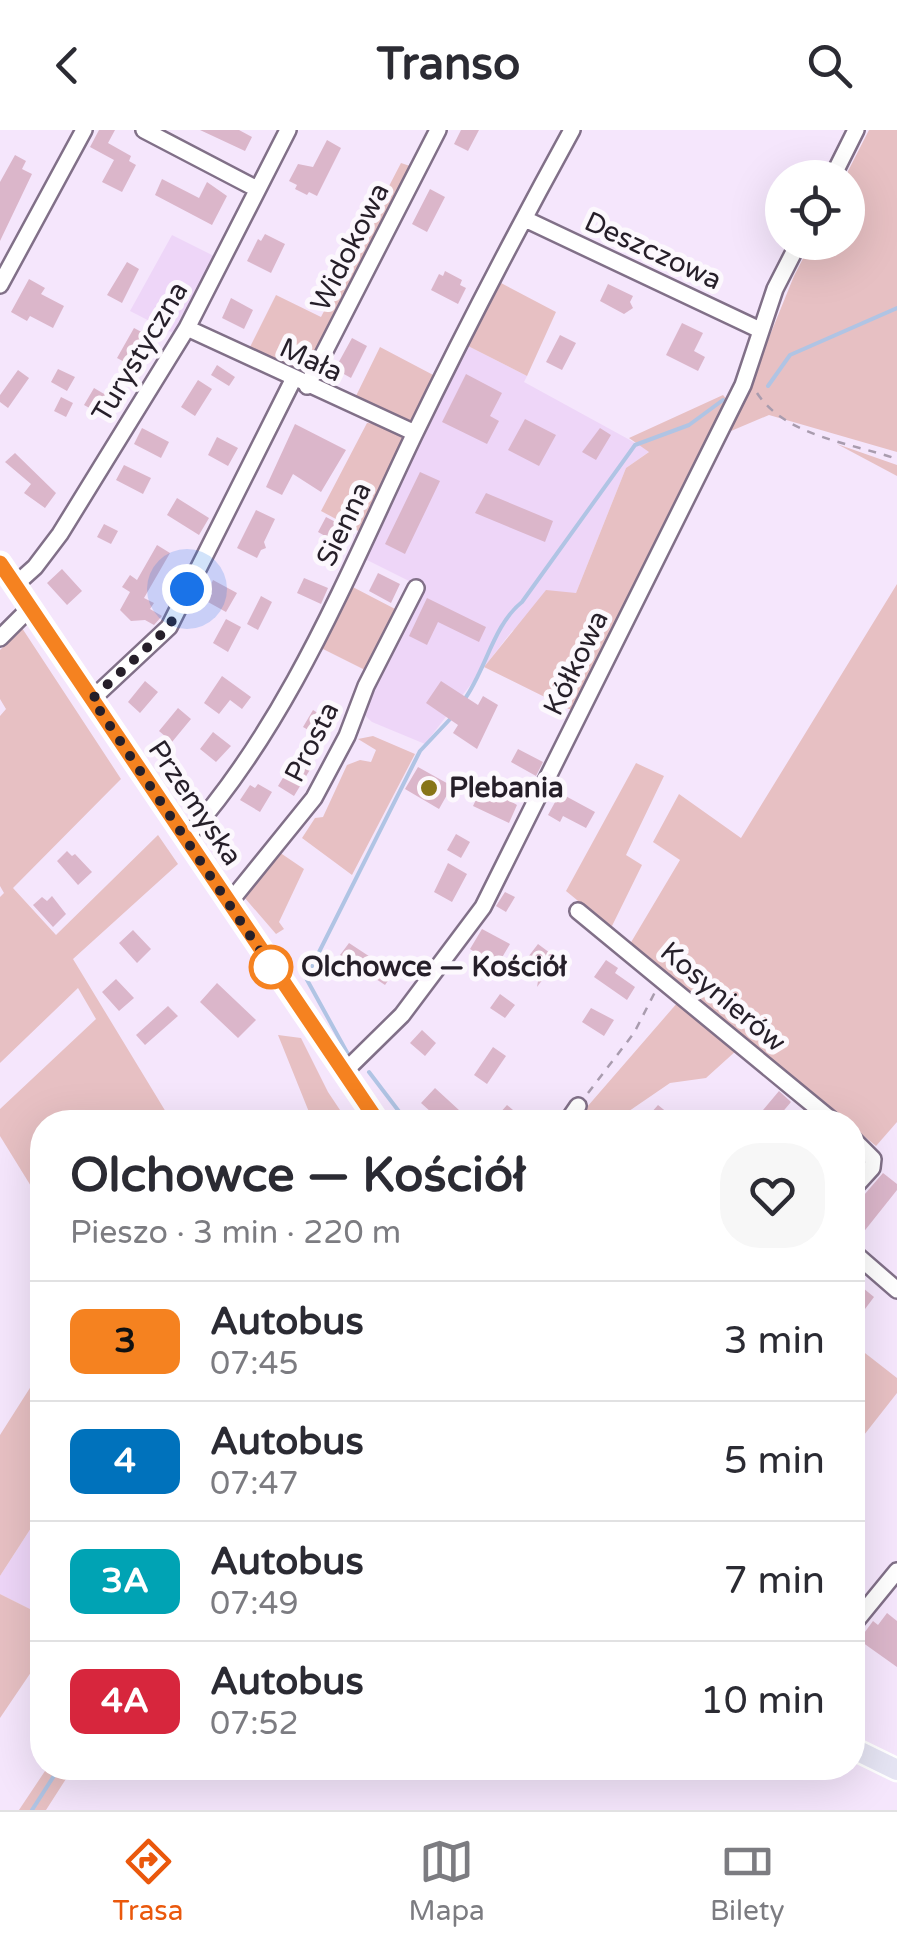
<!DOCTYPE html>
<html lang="pl">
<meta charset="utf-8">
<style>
:root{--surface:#fff;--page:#f7f7f7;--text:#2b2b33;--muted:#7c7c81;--line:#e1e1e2;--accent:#ea580c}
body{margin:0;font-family:"Varela Round",sans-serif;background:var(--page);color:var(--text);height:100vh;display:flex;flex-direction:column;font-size:38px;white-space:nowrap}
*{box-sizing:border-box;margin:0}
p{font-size:32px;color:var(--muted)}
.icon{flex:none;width:55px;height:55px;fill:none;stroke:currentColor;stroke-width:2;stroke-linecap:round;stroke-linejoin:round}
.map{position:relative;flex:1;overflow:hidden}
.panel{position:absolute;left:30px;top:980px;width:835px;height:670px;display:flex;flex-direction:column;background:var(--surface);border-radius:40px;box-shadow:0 10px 40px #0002}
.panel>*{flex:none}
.badge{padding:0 20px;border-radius:15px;font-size:35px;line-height:65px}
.buttons{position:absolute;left:765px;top:30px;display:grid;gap:20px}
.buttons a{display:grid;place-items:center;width:100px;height:100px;border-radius:50%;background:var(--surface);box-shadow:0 10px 40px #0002;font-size:50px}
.you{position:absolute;width:50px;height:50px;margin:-25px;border:8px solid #fff;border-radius:50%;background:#1a73e8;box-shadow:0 0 0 15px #1a73e833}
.map>.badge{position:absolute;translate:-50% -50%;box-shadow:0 0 0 5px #fff}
.round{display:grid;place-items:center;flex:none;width:105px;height:105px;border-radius:40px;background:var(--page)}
.head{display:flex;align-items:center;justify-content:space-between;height:170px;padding:0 40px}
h1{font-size:48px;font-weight:700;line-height:75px}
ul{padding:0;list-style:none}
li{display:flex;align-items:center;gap:30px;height:120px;padding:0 40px;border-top:2px solid var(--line)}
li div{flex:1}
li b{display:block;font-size:38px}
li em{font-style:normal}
li .badge{min-width:110px;font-weight:700;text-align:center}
header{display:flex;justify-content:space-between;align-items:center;height:130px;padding:0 40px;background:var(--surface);font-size:45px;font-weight:700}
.dock{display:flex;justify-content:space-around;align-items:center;height:140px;border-top:2px solid var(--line);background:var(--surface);font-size:28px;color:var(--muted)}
.dock a{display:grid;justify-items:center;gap:5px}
.dock .on{color:var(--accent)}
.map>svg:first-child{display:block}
</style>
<header><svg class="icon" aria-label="back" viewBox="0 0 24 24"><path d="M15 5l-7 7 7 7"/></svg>Transo<svg class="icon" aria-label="search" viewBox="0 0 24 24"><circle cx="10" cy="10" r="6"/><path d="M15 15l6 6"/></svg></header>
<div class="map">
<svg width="897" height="1680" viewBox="0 0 897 1680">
<rect width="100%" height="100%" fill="#f5e6fc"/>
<!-- built -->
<path fill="#eed6f8" d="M172 105 214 126 173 203 130 181Z
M468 216 527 246 524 252 650 321 626 338 576 463 512 501 425 614 372 592 361 582 421 457 361 427Z
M42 1381V1485L0 1464V1446Z"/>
<!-- green -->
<path fill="#e7c0c3" d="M869 0H897V322L769 285 731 301 794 146 811 113 848 112V48L845 47Z
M401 33 413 37 307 241 295 243 248 221 276 165 321 187Z
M501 153 556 182 527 246 468 216Z
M380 217 437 247 414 291 402 293 355 268Z
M723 265 729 272 573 581 484 537 546 460 576 463 626 338 649 322 629 308Z
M367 293 380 294 408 308 362 403 321 381Z
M837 314 897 335V346Z
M347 454 397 480 367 541 317 516Z
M897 454V992L876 1016 853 997 852 992H847L630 814 680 730 653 712 679 664 741 708Z
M22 498 121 649 13 758 56 805 158 705 178 734 73 829 172 992H42V1074L0 1006V979L96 889 78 858 0 933V767L4 763 0 756V586L6 579 0 569V520Z
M373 606 415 624 352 745 302 708 315 688 323 687 347 635 360 630 371 632 376 620 358 609Z
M636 633 664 646 626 725 642 735 611 798 566 761Z
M279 722 304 739 279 792 284 799 276 804 244 767Z
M678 872 737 920 706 948 670 953 613 992H574Z
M278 905 301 908 328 962 348 992H313Z
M856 1216 897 1248V1263L853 1319 852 1220Z
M42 1239V1381L0 1446V1305Z
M0 1464 42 1485V1526L0 1588Z
M47 1638H73L46 1680H19Z"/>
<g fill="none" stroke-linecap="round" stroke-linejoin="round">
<!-- stream -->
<path stroke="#b0c4e4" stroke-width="4" d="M768 256 790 225 897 178
M464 570C486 540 493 495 522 472L635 315 689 295 723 270
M349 926 306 848 420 621 453 586
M369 942 407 992
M32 1680 59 1638"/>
</g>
<!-- building -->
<path fill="#dbb6ca" d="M99 0H115L108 13 131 26 129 31 136 35 122 62 102 52 114 30 90 17Z
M200 0H239L252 7 245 21Z
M461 0H479L468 21 454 14Z
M327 10 341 18 317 66 309 62 307 65 295 59 297 55 289 51 298 34 313 37Z
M15 25 26 31 22 39 32 44 0 111V52Z
M162 49 199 68 207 52 227 66 212 95 155 65Z
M430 59 445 67 427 102 412 94Z
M265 104 285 114 271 143 247 131 258 109 261 111Z
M127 132 139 139 122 173 107 165Z
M445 141 462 150 460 155 466 158 458 174 431 160 439 144 443 146Z
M29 149 45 158 41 164 64 176 53 198 30 186 27 191 11 182Z
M608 154 633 166 630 172 633 178 624 184 600 171Z
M231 168 253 180 244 199 222 188Z
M682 193 703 203 694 221 705 227 698 241 666 225Z
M134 198 149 206 132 236 117 228Z
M560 205 576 213 562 240 546 232Z
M352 208 367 216 351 248 335 239Z
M217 235 235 247 229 256 211 245Z
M58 239 75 247 67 261 51 252Z
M18 240 29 248 8 278 0 272V265Z
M466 244 502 263 490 286 499 291 487 314 442 292Z
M198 250 212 259 195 286 181 277Z
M94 258 111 268 102 285 84 275Z
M61 267 73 273 66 287 54 281Z
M525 289 556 305 539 336 508 320Z
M295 294 346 320 321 362 293 344 282 365 266 357Z
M142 298 169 312 161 328 134 314Z
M600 298 611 305 596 330 582 322Z
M217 307 238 318 228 336 208 325Z
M15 323 56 363 45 378 24 363 31 354 5 332Z
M124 335 151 348 143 364 116 350Z
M420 342 440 351 405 424 385 414Z
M486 363 553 391 545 412 475 383Z
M177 368 209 388 199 405 167 385Z
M256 380 275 389 264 412 266 418 261 420 257 428 237 418Z
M326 387 351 400 343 416 318 402Z
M104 394 118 401 111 414 97 407Z
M157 415 170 423 144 468 154 473 150 479 162 486 154 495 145 490 131 491 120 480 130 462 122 457 130 445 137 450Z
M62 439 82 461 67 475 47 453Z
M378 443 400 454 391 473 369 461Z
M304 448 328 458 321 474 297 463Z
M213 450 237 463 226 482 208 472 212 463 208 461Z
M261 466 272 472 258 500 247 494Z
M427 468 486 497 479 512 438 492 427 515 409 506Z
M226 489 241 497 228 522 213 513Z
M222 546 251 567 242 579 230 570 219 584 204 573Z
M145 551 158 562 140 583 128 572Z
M441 551 478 575 483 566 498 575 477 619 453 603 458 595 426 573Z
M178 578 191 589 172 612 159 601Z
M313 580 329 590 319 606 303 597Z
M213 602 231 616 216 632 200 619Z
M518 619 543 632 536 646 511 632Z
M295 628 311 638 294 666 278 656Z
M418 637 452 656 439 679 405 659Z
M258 654 272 662 260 682 240 670 250 655 255 658Z
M483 655 517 675 509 693 473 676Z
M560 663 595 682 586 698 563 686 560 692 548 685Z
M456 704 470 712 461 728 447 720Z
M67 721 72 726 75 724 92 742 78 755 57 731Z
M448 733 467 744 452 772 434 762Z
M505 762 515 767 506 782 496 776Z
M52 766 66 784 53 797 33 775 42 767 47 771Z
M482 799 510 814 497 836 470 819Z
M133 800 151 819 137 833 119 813Z
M349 813 390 840 392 845 385 855 340 825Z
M538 814 558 829 537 857 540 839 539 841 525 831Z
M606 830 618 838 615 843 635 857 627 870 594 847Z
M116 849 134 868 119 881 102 862Z
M217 853 256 890 238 908 200 872Z
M500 864 515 875 505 888 490 878Z
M168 876 178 886 145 915 136 905Z
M591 878 614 890 604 906 582 892Z
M422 900 436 913 425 926 410 913Z
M493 917 506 926 487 954 474 945Z
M435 958 460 981 449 992H442L421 973Z
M779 961 791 972 774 992H753Z
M507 975 520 986 514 992H492Z
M658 975 679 992H643Z
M883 1043 897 1054V1060L862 1104 852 1097V1079Z
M852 1149 874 1167 865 1179 852 1169Z
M887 1483 897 1491V1537L859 1510 873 1491 878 1495Z"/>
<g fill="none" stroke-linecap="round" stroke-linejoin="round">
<defs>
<path id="minor" d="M144 0 257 59
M832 48 856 0
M525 89 760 200
M0 155 84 0
M187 198 415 303
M307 256 438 0
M15 455 35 437 60 404 187 198 288 0
M0 508 30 478
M92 569 169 497 293 250
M186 708C289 593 348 443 414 305 464 202 517 100 572 0
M229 773 314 668 347 606 366 556 416 458
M578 781 834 992
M344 942 402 885 483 777 743 255 775 159 799 112
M567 992 578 976
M852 1008 873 1029 872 1038 852 1060
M852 1121 897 1160
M852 1496 897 1441"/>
<path id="major" d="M0 433 378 992
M852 1618 897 1640"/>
</defs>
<!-- minor casing -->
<use href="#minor" stroke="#817088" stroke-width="20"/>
<!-- major casing -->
<use href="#major" stroke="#fff" stroke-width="25"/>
<!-- path -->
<path stroke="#a99cae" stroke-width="2.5" stroke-dasharray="8 8" stroke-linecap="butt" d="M757 263C786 307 852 313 897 329
M588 963 634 903 655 862"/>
<!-- minor -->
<use href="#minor" stroke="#fff" stroke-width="15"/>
<!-- major -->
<use href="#major" stroke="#e5e4f3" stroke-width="20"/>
</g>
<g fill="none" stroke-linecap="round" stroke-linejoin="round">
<defs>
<path id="line" d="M0 433 378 992"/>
</defs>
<!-- line casing -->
<use href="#line" stroke="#fff" stroke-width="22"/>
<!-- line -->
<use href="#line" stroke="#f58220" stroke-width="15"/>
<!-- walk -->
<path stroke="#261f29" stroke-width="10" stroke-dasharray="0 18" d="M187 459 169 497 92 569 271 837"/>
</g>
<!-- markers -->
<circle fill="#877518" stroke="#fcf8fd" stroke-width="4" cx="429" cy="658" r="10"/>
<circle fill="#fff" stroke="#f58220" stroke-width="5" cx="271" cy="837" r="20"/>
<g text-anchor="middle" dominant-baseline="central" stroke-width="10" stroke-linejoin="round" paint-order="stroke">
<!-- street labels -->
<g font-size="28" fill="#261f29" stroke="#fcf8fd">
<text transform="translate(350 117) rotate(-63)">Widokowa</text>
<text transform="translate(653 121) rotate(25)">Deszczowa</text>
<text transform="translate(140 222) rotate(-59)">Turystyczna</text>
<text transform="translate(311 230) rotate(25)">Mała</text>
<text transform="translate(344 394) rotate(-64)">Sienna</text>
<text transform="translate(576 533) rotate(-64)">Kółkowa</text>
<text transform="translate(312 612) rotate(-63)">Prosta</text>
<text transform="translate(195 673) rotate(56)">Przemyska</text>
<text transform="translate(723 867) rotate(40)">Kosynierów</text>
</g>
<!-- poi labels -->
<g font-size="28" font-weight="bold" fill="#261f29" stroke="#fcf8fd" text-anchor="start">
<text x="449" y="658">Plebania</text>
</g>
<!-- stop labels -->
<g font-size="28" font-weight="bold" fill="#261f29" stroke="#fcf8fd" text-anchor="start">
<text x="301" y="837">Olchowce — Kościół</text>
</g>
</g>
</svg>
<div class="buttons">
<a><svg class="icon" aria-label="locate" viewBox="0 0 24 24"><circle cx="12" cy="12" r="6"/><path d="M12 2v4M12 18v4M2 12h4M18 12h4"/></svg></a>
</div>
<div class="you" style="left:187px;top:459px"></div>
<section class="panel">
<div class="head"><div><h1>Olchowce — Kościół</h1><p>Pieszo · 3 min · 220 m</p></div><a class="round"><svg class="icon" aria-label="heart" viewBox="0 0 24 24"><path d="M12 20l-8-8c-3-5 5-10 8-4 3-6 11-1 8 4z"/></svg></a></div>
<ul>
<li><span class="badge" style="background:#f58220;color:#111">3</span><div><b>Autobus</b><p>07:45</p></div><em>3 min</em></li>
<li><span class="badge" style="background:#0072bc;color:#fff">4</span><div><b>Autobus</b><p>07:47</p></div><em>5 min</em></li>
<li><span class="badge" style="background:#00a3b4;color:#fff">3A</span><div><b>Autobus</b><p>07:49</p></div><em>7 min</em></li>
<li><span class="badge" style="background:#d7263d;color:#fff">4A</span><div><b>Autobus</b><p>07:52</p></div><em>10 min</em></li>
</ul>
</section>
</div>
<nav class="dock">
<a class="on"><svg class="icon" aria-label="directions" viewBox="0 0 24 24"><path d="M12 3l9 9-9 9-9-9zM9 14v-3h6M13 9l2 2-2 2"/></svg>Trasa</a>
<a><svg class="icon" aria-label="map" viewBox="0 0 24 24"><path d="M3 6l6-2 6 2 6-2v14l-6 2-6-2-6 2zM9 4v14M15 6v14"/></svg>Mapa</a>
<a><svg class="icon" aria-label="tickets" viewBox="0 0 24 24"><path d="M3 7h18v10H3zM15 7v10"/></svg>Bilety</a>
</nav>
